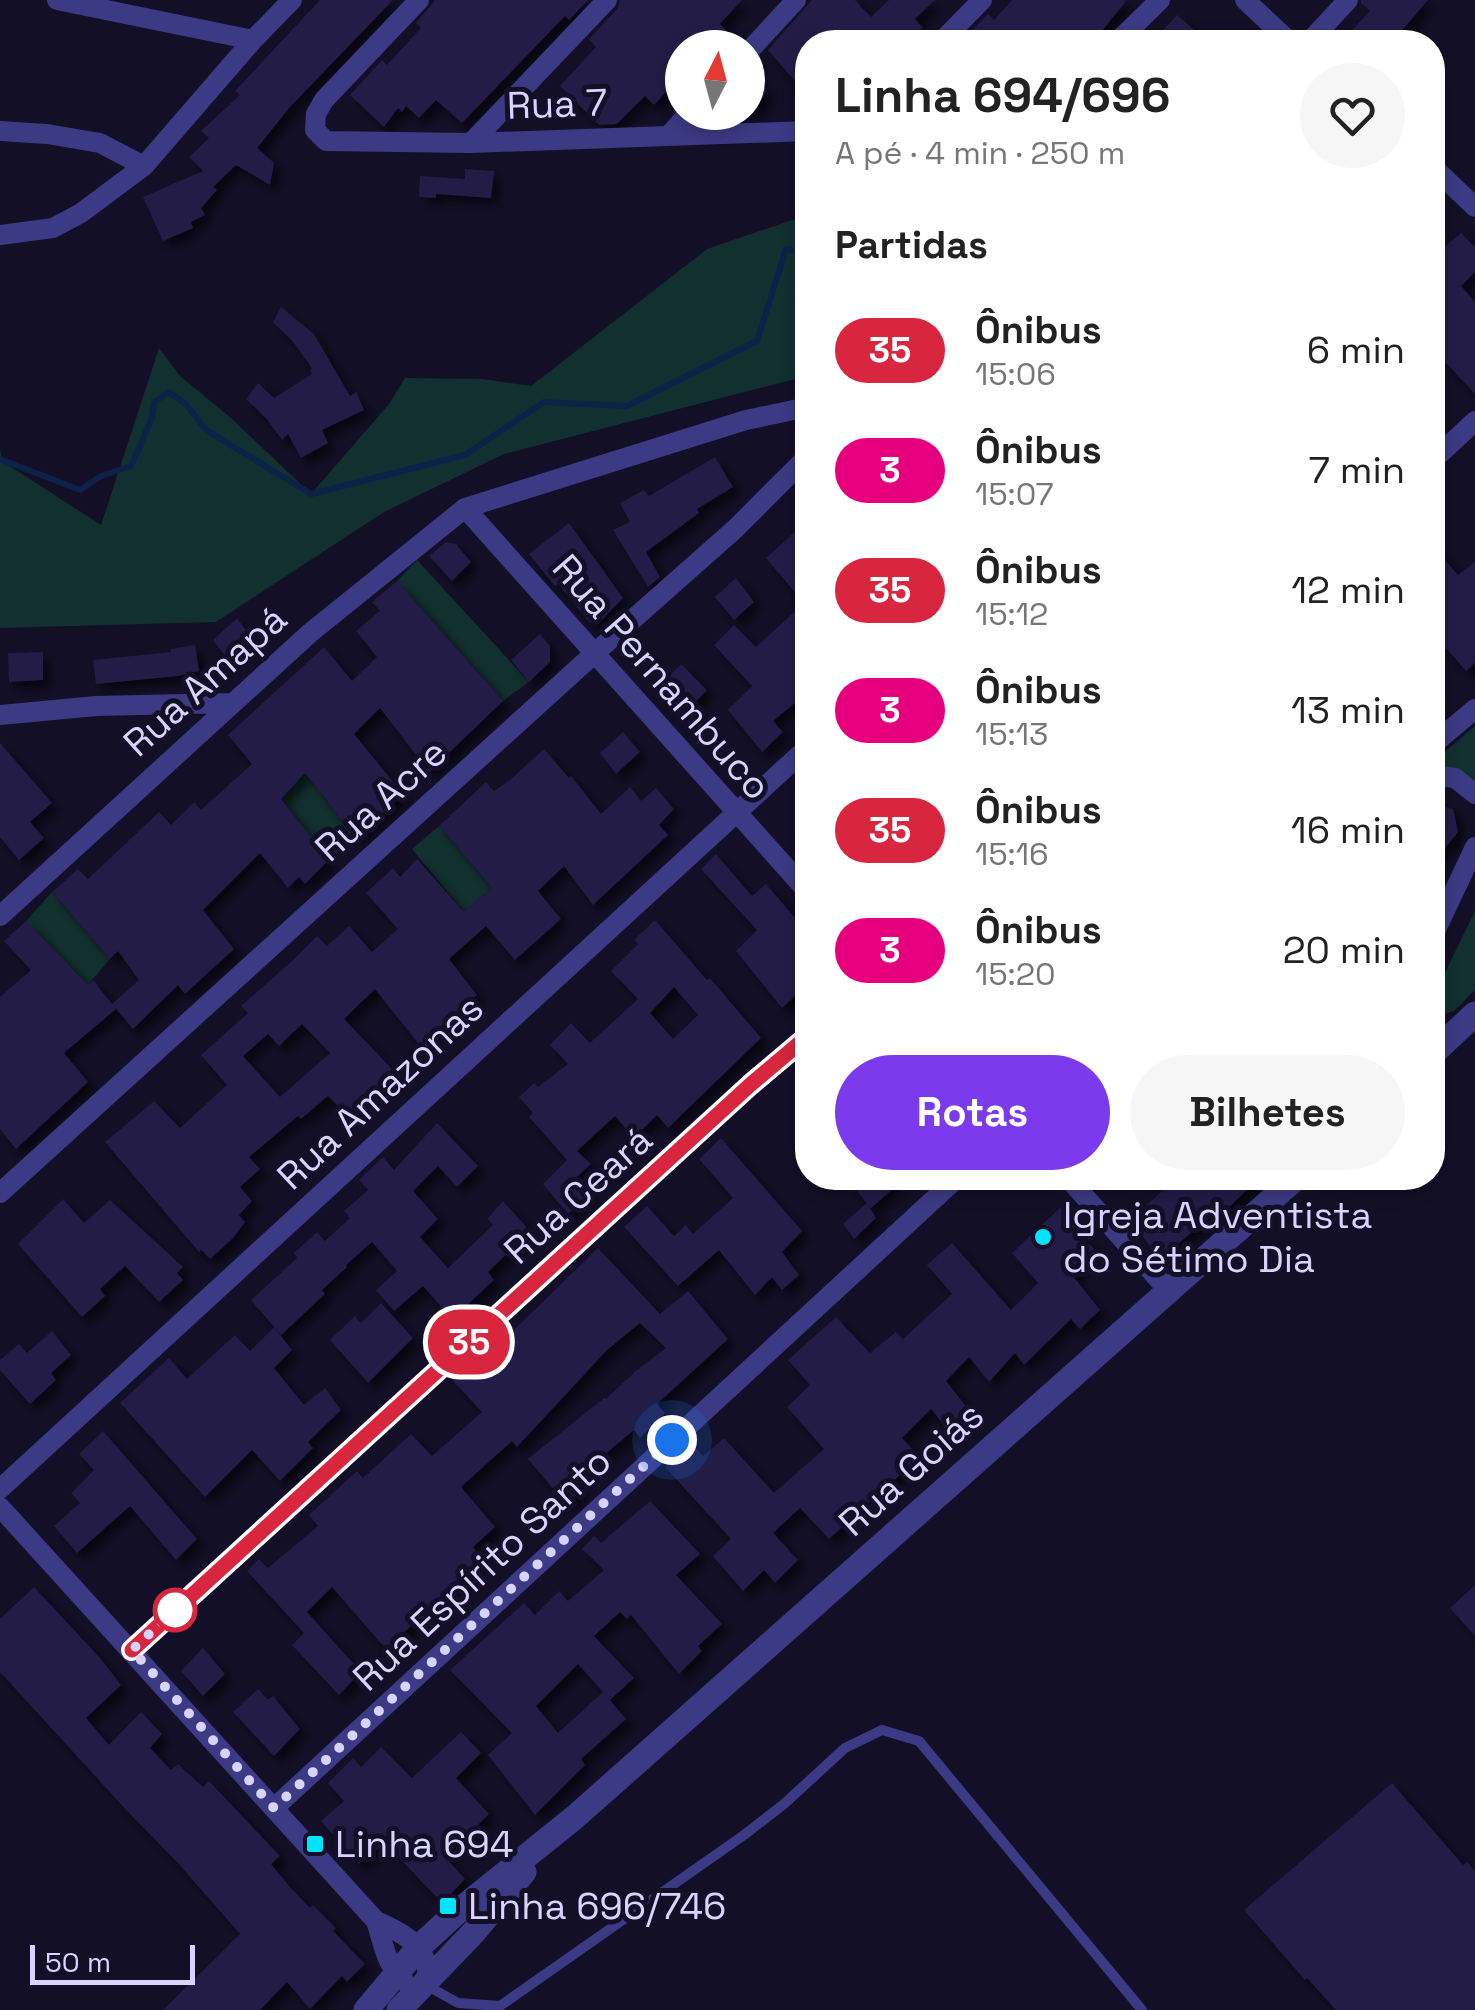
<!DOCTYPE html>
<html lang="pt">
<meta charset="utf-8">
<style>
:root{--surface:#fff;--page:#f6f6f6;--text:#222;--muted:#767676;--accent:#7c3aed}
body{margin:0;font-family:"Space Grotesk",sans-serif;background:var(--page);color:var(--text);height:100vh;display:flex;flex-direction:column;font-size:38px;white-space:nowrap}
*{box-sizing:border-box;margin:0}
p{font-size:32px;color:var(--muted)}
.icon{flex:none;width:55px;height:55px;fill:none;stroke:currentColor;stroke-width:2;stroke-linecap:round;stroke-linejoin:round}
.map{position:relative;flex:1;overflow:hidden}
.drawer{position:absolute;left:795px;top:30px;width:650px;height:1160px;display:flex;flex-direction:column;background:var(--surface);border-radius:40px;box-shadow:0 5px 15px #0003}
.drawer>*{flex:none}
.badge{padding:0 20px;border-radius:32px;font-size:35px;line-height:65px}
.needle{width:65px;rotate:6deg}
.tools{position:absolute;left:665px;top:30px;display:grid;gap:20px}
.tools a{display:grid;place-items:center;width:100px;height:100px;border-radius:50%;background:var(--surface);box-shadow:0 5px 15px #0003;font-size:50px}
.scale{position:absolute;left:30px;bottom:25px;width:165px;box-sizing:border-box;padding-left:10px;border:5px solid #d9d4ff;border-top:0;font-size:28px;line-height:35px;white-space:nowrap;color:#d9d4ff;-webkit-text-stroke:8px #130f26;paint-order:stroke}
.you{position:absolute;width:50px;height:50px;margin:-25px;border:8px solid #fff;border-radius:50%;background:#1a73e8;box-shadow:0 0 0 15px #1a73e833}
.map>.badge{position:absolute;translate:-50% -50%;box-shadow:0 0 0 5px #fff}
h2{padding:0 40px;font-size:38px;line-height:90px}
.round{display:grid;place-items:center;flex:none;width:105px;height:105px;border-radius:52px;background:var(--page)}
.overview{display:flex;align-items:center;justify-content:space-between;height:170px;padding:0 40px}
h1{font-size:48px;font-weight:700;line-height:75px}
.button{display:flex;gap:20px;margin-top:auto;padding:20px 40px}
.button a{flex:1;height:115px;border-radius:60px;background:var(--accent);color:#fff;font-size:40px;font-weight:700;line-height:115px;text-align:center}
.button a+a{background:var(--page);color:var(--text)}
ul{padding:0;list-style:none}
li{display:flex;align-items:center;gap:30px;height:120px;padding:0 40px}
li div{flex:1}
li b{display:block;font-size:38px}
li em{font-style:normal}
li .badge{min-width:110px;font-weight:700;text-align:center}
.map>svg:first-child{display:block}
</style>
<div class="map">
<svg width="1475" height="2010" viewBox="0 0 1475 2010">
<defs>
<filter id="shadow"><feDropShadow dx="7" dy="7" stdDeviation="5" flood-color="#0009"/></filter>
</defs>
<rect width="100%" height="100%" fill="#130f26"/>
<!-- green -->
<path fill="#12302f" d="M807 215V376L504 454 384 512 216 622 0 628V448L2 461 101 525 159 348 180 376 231 418 311 494 389 404 405 378 482 379 531 386 707 249Z
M417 560 529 682 503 701 397 581Z
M1475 726V789L1433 769V762Z
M305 773 356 839 329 860 281 799Z
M439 826 492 888 464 912 412 849Z
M52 892 110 959 87 986 26 921Z
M1475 911V990L1454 1011 1433 1018V1002L1435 993Z"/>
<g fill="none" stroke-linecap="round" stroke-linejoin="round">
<!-- stream -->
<path stroke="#0c2248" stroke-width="6" d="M0 459 80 490 101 476 131 466 152 418 154 402 169 392 186 404 206 430 311 494 465 455 544 402 627 406 757 341 786 249 808 253"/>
</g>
<!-- building -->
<path fill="#241b47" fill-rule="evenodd" filter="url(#shadow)" d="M320 0H393L290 107 257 148 274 163 270 185 236 165 213 187 217 190 201 208 205 215 191 222 193 228 163 241 143 197 203 171 189 157 209 138 201 131 240 95 235 91Z
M435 0H588L569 20 565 16 462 123 436 100 419 118 406 106 402 112 398 108 384 127 350 95 382 60 387 65 421 28 416 23Z
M620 0H742L720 24 731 35 720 48H682V99L671 87 654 105 645 96 617 124 599 125 560 86 596 47 589 39 617 9Z
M812 0H855L871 17 889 0H935L915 19 923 28 907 42H808V96L768 50Z
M1012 0H1127L1093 42H960L988 14 994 20Z
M1361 0H1428L1392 42H1341L1370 11 1361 3Z
M1177 15 1209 42H1152Z
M748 77 767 91 748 119Z
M465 169 494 171 491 198 436 194V198L419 197 420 176 465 179Z
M1461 233 1475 247V272L1461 286 1475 302V394L1432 348V257Z
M281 307 314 334 350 396 356 392 364 410 322 430 328 443 301 458 288 434 282 440 266 418 246 399 258 383 274 398 312 374 310 370 312 368 294 343 273 322Z
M715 457 733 487 697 509 699 513 646 552 660 577 648 587 613 530 630 522 620 503 644 490 649 496Z
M808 520V680L796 691 801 698 773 721 783 732 762 752 728 710 752 686 714 645 734 625 756 647 804 603 766 558Z
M569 523 623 598 598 624 590 623 558 584 555 586 529 554Z
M446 542 456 544 471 562 452 581 429 556Z
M1432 546 1458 575 1475 562V663L1466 671 1432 632Z
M736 578 754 602 734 620 715 597Z
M397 581 503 701 429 772 380 708 354 734 403 794 356 839 305 773 281 799 329 860 305 884 299 877 288 888 260 853 203 910 234 949 185 994 178 985 133 1029 112 1004 139 980 118 951 110 959 52 892 78 869 88 879 159 812 171 825 194 802 201 810 252 764 228 735 324 647 352 681 377 657 356 631 380 611 372 602Z
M237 618 250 636 225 656 213 640Z
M540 634 550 646V662L529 682 511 660Z
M195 645 199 671 178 676 96 684 93 660 171 652V649Z
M43 652V680L9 682 8 653Z
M681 664 707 690 680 718 654 691Z
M623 732 640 752 616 774 600 753Z
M0 743 52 803 30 822 44 838 19 860 0 837Z
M544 749 569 778 571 776 601 814 630 787 641 801 656 788 674 809 659 825 668 835 593 905 564 866 538 891 561 919 515 960 486 926 449 959 477 995 422 1048 375 989 344 1019 395 1072 349 1117 328 1096 301 1119 298 1116 249 1157 260 1169 240 1187 252 1201 239 1215 245 1222 233 1238 210 1259 201 1250 199 1252 105 1142 154 1101 180 1128 227 1085 201 1055 248 1013 241 1006 291 962 317 936 327 946 349 926 372 952 398 929 366 893 393 868 400 877 417 859 464 912 492 888 439 826 486 782 494 791 510 780ZM302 1024 330 1053 280 1097 243 1056 268 1034 279 1046Z
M1432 804 1453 809 1458 832 1432 864Z
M716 854 752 896 766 884 808 933V984L782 1008 736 951 757 930 701 869Z
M655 920 707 980 710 978 761 1038 668 1128 657 1115 634 1138 615 1116 577 1151 591 1164 577 1177 591 1193 568 1214 543 1184 570 1157 567 1160 529 1117 533 1113 519 1097 534 1083 538 1087 568 1064 550 1045 571 1023 590 1043 638 999 611 971 638 944 634 940ZM674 987 698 1015 673 1039 650 1013Z
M26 921 88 985 93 980 116 1009 64 1053 88 1082 16 1149 0 1129V997L31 970 4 941Z
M437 1123 478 1166 457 1187 438 1166 413 1191 438 1219 420 1237 448 1268 493 1225 487 1219 503 1201 530 1231 488 1272 494 1280 452 1319 423 1286 394 1311 376 1290 397 1271 372 1242 346 1265 347 1267 322 1290 325 1294 281 1335 251 1300 297 1258 294 1253 317 1232 325 1241 350 1218 344 1211 368 1190 359 1180 383 1157 394 1170Z
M721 1138 802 1231 782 1252 799 1275 782 1290 772 1277 755 1295 719 1250 678 1286 624 1227 647 1206 674 1236 686 1225 693 1234 733 1198 699 1159Z
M846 1178H887L895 1187 871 1208Z
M1177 1178H1259L1214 1222 1210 1217 1167 1253 1153 1250 1130 1220Z
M63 1199 84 1223 110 1200 183 1267 177 1273 183 1280 159 1302 125 1266 100 1289 105 1296 82 1317 18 1244Z
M867 1203 876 1218 854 1239 843 1224Z
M1061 1207 1073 1221 1070 1224 1096 1251 1073 1276 1100 1310 1080 1329 1071 1319 1024 1365 1015 1353 989 1382 969 1357 946 1381 973 1415 951 1434 931 1409 902 1438 920 1457 829 1539 800 1508 773 1533 798 1560 775 1583 764 1570 743 1591 713 1556 731 1539 665 1467 692 1444 703 1456 724 1438 774 1493 824 1449 787 1407 810 1385 788 1360 836 1317 870 1353 896 1332 903 1339 952 1294 927 1265 952 1243 1011 1310 1038 1283 1012 1253Z
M598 1248 660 1314 688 1291 728 1339 657 1404 665 1413 640 1438 634 1430 574 1480 582 1490 566 1504 528 1459 604 1398 606 1399 637 1370 666 1348 640 1323 607 1350 517 1447 512 1441 461 1487 495 1527 473 1547 484 1563 435 1604 386 1649 332 1587 307 1612 361 1672 339 1695 292 1645 304 1633 247 1571 259 1559 268 1568 318 1526 309 1515 357 1471 363 1478 411 1434 432 1456 482 1412 453 1381 516 1328Z
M381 1303 413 1338 368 1383 330 1340 355 1316 361 1323Z
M274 1327 292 1350 274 1368 304 1405 325 1388 341 1410 308 1442 313 1448 280 1481 252 1450 205 1497 120 1403 169 1358 187 1379 235 1335 250 1351Z
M52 1331 71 1355 51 1373 56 1380 30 1404 0 1370V1360L19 1344 27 1353Z
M103 1431 197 1539 176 1560 130 1506 77 1553 54 1526 80 1503 71 1493 94 1470 79 1454Z
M650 1501 700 1554 676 1575 722 1624 698 1646 702 1651 679 1674 631 1615 627 1619 620 1612 594 1636 634 1678 610 1700 603 1692 626 1719 581 1759 585 1765 535 1815 488 1755 512 1733 450 1670 524 1603 535 1615 559 1591 568 1601 604 1570 582 1549 594 1536 601 1543ZM578 1664 603 1692 558 1733 536 1706Z
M1475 1585V1636L1450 1608Z
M34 1587 101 1659 121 1685 86 1718 109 1745 141 1712 162 1734 150 1748 171 1770 178 1764 203 1787 209 1781 280 1856 271 1864 290 1887 310 1908 313 1905 336 1928 333 1931 365 1964 347 1982 342 1976 310 2009 287 1982 260 2010H163L240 1934 176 1861 129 1813 0 1672V1619Z
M203 1648 225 1674 203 1696 181 1671Z
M258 1689 268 1700 273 1696 300 1729 274 1756 233 1712Z
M461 1732 481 1753 456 1778 489 1814 445 1857 465 1879 442 1903 385 1843 359 1864 321 1821 344 1801 328 1783 353 1758 361 1767 381 1747 412 1778Z
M1392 1783 1463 1865 1467 1862 1475 1871V2010H1336L1307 1978 1305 1980 1244 1910Z"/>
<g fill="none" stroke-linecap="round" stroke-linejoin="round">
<!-- service -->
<path stroke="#3d3a85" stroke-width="10" d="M426 1985 458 2003 500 2006 744 1835 784 1804 845 1748 882 1730 919 1741 1142 2010"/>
<!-- minor -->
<path stroke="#3d3a85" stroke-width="20" d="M57 0 253 40
M419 0 324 100 316 114 315 130 326 141 471 143 808 131
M1245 0 1290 42
M941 42 982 0
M1117 42 1160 0
M1309 42 1348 0
M748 52 796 0
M0 131 47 134 100 143 144 166
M670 134 690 112
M471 143 607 0
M1432 166 1475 207
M0 235 53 228 81 213 144 166 253 40 292 0
M1432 461 1475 421
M465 508 808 892
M0 715 96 706 232 703
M1432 745 1475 709
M1432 775 1455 778 1475 794
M0 916 310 633 465 508 746 420 808 407
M1432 938 1475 847
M1068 1178 1169 1291
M0 1193 596 652 735 529 808 456
M0 1489 808 747
M0 1507 376 1921C404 1933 432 1948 427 1983
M132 1649 751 1085 808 1036
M274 1808 957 1178
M376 1921C383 1942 386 1966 404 1981"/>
<!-- tertiary -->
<path stroke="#3d3a85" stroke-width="25" d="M1432 1054 1475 1014
M366 2010 419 1947 456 1913 575 1817 1296 1178
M399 2010 474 1932 524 1872"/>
</g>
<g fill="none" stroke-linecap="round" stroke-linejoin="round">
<defs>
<path id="line" d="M132 1650 750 1085 808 1036"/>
</defs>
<!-- line casing -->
<use href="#line" stroke="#fff" stroke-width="22"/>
<!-- line -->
<use href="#line" stroke="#d7263d" stroke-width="15"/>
<!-- walk -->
<path stroke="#d9d4ff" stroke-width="10" stroke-dasharray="0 18" d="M175 1610 132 1650 274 1808 672 1440"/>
</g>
<!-- markers -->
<g fill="#00e5ff" stroke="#130f26" stroke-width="4">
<circle cx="1043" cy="1237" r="10"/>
<rect x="305" y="1834" width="20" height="20" rx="5"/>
<rect x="438" y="1896" width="20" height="20" rx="5"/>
</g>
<circle fill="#fff" stroke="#d7263d" stroke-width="5" cx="175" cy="1610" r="20"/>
<g text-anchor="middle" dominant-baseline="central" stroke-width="10" stroke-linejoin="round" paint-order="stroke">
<!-- street labels -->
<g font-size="38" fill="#d9d4ff" stroke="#130f26">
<text transform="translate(557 104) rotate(-2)">Rua 7</text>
<text transform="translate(662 677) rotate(49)">Rua Pernambuco</text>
<text transform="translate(205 681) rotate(-42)">Rua Amapá</text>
<text transform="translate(381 800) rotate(-42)">Rua Acre</text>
<text transform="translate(380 1092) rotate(-43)">Rua Amazonas</text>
<text transform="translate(578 1195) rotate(-42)">Rua Ceará</text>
<text transform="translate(911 1469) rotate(-42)">Rua Goiás</text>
<text transform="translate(482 1569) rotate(-43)">Rua Espírito Santo</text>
</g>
<!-- poi labels -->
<g font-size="38" fill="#d9d4ff" stroke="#130f26" text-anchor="start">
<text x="1063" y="1215">Igreja Adventista<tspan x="1063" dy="44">do Sétimo Dia</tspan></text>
<text x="335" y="1844">Linha 694</text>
<text x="468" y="1906">Linha 696/746</text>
</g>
</g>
</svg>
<div class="tools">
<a><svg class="needle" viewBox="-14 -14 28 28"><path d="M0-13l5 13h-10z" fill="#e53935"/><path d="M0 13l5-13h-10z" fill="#767676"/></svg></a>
</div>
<div class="scale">50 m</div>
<div class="you" style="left:672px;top:1440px"></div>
<b class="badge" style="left:469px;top:1342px;background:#d7263d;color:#fff">35</b>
<section class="drawer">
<div class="overview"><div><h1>Linha 694/696</h1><p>A pé · 4 min · 250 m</p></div><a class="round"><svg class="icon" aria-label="heart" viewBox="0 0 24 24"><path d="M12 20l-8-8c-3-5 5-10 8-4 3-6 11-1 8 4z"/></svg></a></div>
<h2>Partidas</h2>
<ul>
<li><span class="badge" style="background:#d7263d;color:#fff">35</span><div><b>Ônibus</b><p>15:06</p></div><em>6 min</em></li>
<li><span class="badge" style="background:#e6007e;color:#fff">3</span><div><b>Ônibus</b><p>15:07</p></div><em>7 min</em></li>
<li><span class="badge" style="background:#d7263d;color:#fff">35</span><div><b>Ônibus</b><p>15:12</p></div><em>12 min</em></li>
<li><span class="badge" style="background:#e6007e;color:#fff">3</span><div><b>Ônibus</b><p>15:13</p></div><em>13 min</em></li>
<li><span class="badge" style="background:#d7263d;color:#fff">35</span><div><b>Ônibus</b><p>15:16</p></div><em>16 min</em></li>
<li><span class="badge" style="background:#e6007e;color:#fff">3</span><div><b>Ônibus</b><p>15:20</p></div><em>20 min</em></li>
</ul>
<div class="button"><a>Rotas</a><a>Bilhetes</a></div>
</section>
</div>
